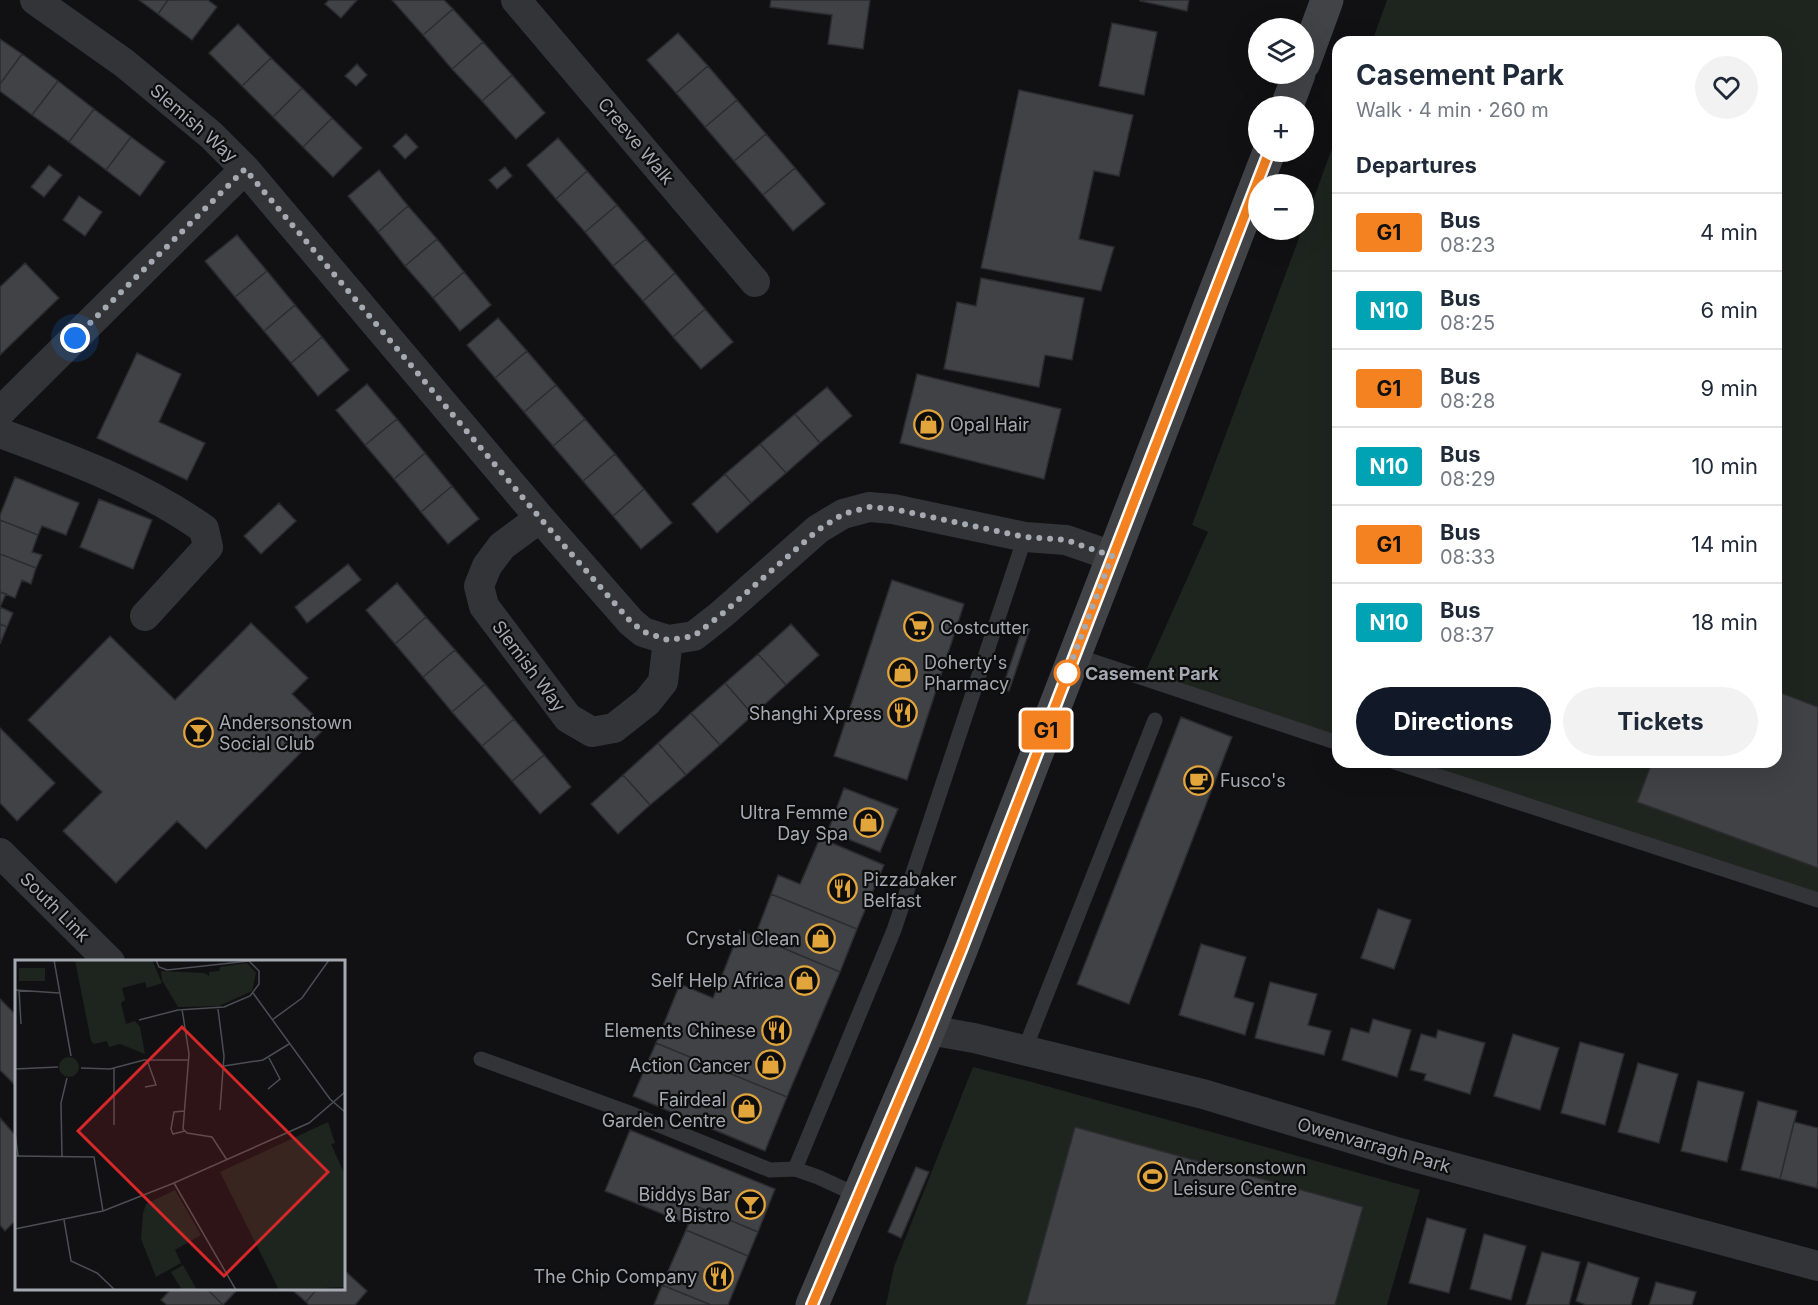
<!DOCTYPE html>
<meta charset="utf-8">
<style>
:root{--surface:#fff;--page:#f2f2f3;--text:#1f2937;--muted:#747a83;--line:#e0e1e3;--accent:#111827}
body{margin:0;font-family:Inter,sans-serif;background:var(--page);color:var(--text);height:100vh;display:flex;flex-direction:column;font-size:22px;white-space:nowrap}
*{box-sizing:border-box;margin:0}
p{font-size:20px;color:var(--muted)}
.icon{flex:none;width:33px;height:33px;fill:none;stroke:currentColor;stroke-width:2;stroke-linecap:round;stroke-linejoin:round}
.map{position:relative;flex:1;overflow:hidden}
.sheet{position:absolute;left:1332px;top:36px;width:450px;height:732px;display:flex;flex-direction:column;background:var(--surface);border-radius:18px;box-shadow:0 6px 24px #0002}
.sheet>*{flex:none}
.badge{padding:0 12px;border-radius:4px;font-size:21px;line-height:39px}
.tools{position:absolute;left:1248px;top:18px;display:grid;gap:12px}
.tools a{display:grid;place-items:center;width:66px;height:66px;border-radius:50%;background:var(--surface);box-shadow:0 6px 24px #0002;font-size:30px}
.you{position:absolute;width:30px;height:30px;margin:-15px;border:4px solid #fff;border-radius:50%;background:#1a73e8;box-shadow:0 0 0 9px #1a73e833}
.map>.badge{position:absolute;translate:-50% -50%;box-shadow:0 0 0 3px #fff}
h2{padding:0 24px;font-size:22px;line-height:54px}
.round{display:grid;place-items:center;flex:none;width:63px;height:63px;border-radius:32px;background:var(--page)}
.overview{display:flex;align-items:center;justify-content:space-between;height:102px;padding:0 24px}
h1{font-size:28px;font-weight:700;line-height:45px}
.cta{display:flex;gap:12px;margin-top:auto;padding:12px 24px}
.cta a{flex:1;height:69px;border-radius:36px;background:var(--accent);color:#fff;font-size:24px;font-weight:700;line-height:69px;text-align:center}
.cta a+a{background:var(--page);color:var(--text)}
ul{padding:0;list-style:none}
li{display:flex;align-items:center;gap:18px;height:78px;padding:0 24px;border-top:2px solid var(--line)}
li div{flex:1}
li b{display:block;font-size:22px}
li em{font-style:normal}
li .badge{min-width:66px;font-weight:700;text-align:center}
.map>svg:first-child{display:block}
</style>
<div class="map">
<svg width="1818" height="1305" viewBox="0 0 1818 1305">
<rect width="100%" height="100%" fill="#111113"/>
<!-- green -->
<path fill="#1e251f" d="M1387 0H1818V901L1403 762H1776V42H1372Z
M1338 132V740L1144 675 1208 532 1192 525 1302 230H1304V225Z
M973 1067 1028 1081 1420 1190 1387 1305H886L894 1267Z"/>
<!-- building -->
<path fill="#414246" stroke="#2c2c2f" stroke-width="1.5" d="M139 0H168L158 14Z
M168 0H208L217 7 192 40 158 14Z
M329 0H357L341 18 325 4Z
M392 0H444L453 9 423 35Z
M771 0H870L863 49 828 44 832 15 770 7Z
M1140 0H1189L1187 11 1140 1Z
M453 9 483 42 452 69 423 35Z
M1112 23 1157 32 1144 95 1099 86Z
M238 24 271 58 242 86 209 53Z
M678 33 708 66 676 93 647 60Z
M0 39 22 54 0 84Z
M483 42 512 75 482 101 452 69Z
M22 54 58 81 32 115 0 91V84Z
M271 58 302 88 273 117 242 86Z
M357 64 367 75 356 86 345 76Z
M708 66 737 100 705 127 676 93Z
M512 75 545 113 516 139 482 101Z
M58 81 94 109 69 142 32 115Z
M302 88 332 118 303 147 273 117Z
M1019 90 1133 115 1119 176 1094 171 1079 239 1114 247 1101 291 981 268Z
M737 100 766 134 734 161 705 127Z
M94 109 131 137 106 170 69 142Z
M332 118 362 148 333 177 303 147Z
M406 134 418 147 405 159 393 146Z
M766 134 795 168 763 195 734 161Z
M131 137 165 162 140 196 106 170Z
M558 138 587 171 556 199 527 165Z
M49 165 62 175 44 197 31 187Z
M505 167 512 176 497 189 489 180Z
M795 168 825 204 793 231 763 195Z
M379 170 408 206 378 232 348 196Z
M587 171 617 205 585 232 556 199Z
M79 196 102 212 85 236 63 220Z
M617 205 646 239 613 266 585 232Z
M408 206 437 239 405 266 378 232Z
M237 235 267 271 235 297 205 261Z
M437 239 464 272 433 298 405 266Z
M646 239 675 273 643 301 613 266Z
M25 263 59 298 0 355V287Z
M267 271 295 305 264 331 235 297Z
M464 272 491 305 460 331 433 298Z
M675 273 705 309 673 337 643 301Z
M981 278 1084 298 1072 360 1045 355 1039 387 944 369 957 302 976 306Z
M295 305 322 337 291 363 264 331Z
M705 309 733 342 701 369 673 337Z
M498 318 527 351 495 378 467 345Z
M322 337 349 370 318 396 291 363Z
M527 351 556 385 524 412 495 378Z
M137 353 181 374 159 422 205 443 187 480 97 438Z
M917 374 1061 409 1044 479 900 443Z
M367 384 397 419 365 445 336 410Z
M556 385 585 419 553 446 524 412Z
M827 387 852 416 820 443 795 414Z
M795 414 820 443 786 473 760 444Z
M397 419 425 453 394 479 365 445Z
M585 419 615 454 583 481 553 446Z
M760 444 786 473 751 503 725 474Z
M425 453 452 486 421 512 394 479Z
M615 454 644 489 613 516 583 481Z
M725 474 751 503 717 533 692 504Z
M15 477 79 503 66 535 42 526 38 535 0 520V515Z
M452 486 479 519 448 544 421 512Z
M644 489 672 523 641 549 613 516Z
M99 499 152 520 133 569 80 547Z
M279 503 296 521 261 554 244 536Z
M0 520 38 535 32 552 42 555 36 568 0 554Z
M0 554 36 568 31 584 22 580 15 598 0 592Z
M348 564 361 580 307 623 295 607Z
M892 580 964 604 907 780 834 756Z
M397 583 426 617 395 644 366 610Z
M0 592 6 594 0 607 13 613 7 627 0 624Z
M426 617 455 650 423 677 395 644Z
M251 623 308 678 292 694 326 727 206 849 177 821 116 883 63 831 102 792 28 720 110 636 175 700Z
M0 624 7 627 0 644Z
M791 624 819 655 786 685 758 654Z
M1023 627 1030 629 1009 691 1002 689Z
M455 650 485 684 452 712 423 677Z
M758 654 786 685 753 715 725 683Z
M725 683 753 715 720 745 691 713Z
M485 684 514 719 482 746 452 712Z
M1776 691 1818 707V868L1637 802 1652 762H1776Z
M691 713 720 745 686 775 658 743Z
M1181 717 1232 737 1129 1004 1077 984Z
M514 719 544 755 512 781 482 746Z
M0 728 55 783 17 821 0 803Z
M658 743 686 775 650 805 623 775Z
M544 755 571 787 540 814 512 781Z
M623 775 650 805 618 834 591 804Z
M844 788 898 809 880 852 828 831Z
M820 838 884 865 857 929 771 894 778 875 800 884Z
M771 894 857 929 840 972 755 936Z
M1378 909 1411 920 1394 969 1361 958Z
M740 930 840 972 787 1097 656 1043 680 984 713 998Z
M1201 944 1246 957 1234 997 1254 1003 1245 1035 1179 1015Z
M1270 982 1317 994 1308 1025 1331 1031 1324 1055 1255 1038Z
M0 999 16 1015V1086L0 1070Z
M1373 1019 1411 1030 1397 1077 1342 1060 1351 1028 1369 1033Z
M1438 1030 1485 1043 1470 1094 1424 1080 1426 1074 1410 1070 1421 1034 1436 1038Z
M1513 1034 1559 1048 1540 1110 1494 1096Z
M1580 1042 1624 1054 1605 1125 1561 1113Z
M656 1043 787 1097 765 1151 633 1096Z
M1638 1063 1678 1074 1659 1143 1618 1132Z
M1698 1081 1744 1092 1727 1162 1681 1151Z
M1758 1101 1797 1111 1780 1179 1741 1170Z
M0 1118 16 1136V1220L5 1231 0 1225Z
M1794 1122 1818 1128V1182L1817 1188 1780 1179Z
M1075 1127 1363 1207 1335 1305H1026Z
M630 1130 775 1189 758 1232 696 1206 688 1224 605 1191Z
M916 1167 929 1172 901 1238 888 1232Z
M696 1206 758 1232 748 1256 686 1230Z
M1427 1218 1466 1229 1449 1293 1409 1283Z
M686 1230 748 1256 728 1305H711L662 1285Z
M1484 1234 1526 1246 1511 1300 1470 1289Z
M1542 1252 1580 1262 1569 1305H1526Z
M1588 1262 1639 1278 1631 1305H1586L1576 1301Z
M344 1270 367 1291 355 1305H309L306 1302 318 1288H344Z
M1656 1282 1696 1292 1692 1305H1649Z
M662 1285 711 1305H654Z
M172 1288H206L223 1305H167L161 1300Z
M206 1288H239L223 1305Z
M290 1288H318L306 1302Z"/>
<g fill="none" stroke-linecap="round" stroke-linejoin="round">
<!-- lane -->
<path stroke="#333437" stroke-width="15" d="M1074 655 1338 743
M1395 762 1818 900
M1024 1051 1155 720
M481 1059 627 1112 770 1170 795 1169 818 1177 859 1196
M795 1169 894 930 1025 537"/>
<!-- street -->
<path stroke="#333437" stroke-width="30" d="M35 0 124 63 211 135 245 169 540 518 631 622 643 632 668 640 694 636 722 614 818 529 843 514 869 507 893 509 1025 537 1066 540 1112 556
M516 0 755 282
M0 412 245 169
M0 433C71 459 142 485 204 529L208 547 145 616
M540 518 502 546 487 566 479 586 484 606 568 718 592 732 614 728 647 702 663 682 668 640
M0 853 110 962
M929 1030 974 1038 1203 1094 1400 1153 1818 1266"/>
<!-- secondary -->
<path stroke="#414347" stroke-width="33" d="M1304 63 1327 0
M1287 106 1299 74
M812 1305 929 1030 961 950 1269 152"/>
</g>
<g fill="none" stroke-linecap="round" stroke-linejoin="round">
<defs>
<path id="line" d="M812 1305 922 1046 961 950 1269 152"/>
</defs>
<!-- line casing -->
<use href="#line" stroke="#fff" stroke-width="14"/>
<!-- line -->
<use href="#line" stroke="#f58220" stroke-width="9"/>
<!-- walk -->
<path stroke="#a4a9b2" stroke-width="6" stroke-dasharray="0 10.8" d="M75 338 245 169 540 518 631 622 644 632 668 640 694 636 722 614 818 530 843 514 869 507 893 509 1025 537 1066 540 1112 556 1066 676 1067 673"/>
</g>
<!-- icons -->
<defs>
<symbol id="shop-ring" viewBox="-11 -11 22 22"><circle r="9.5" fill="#0d0d0e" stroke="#e1a53c" stroke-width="1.5"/><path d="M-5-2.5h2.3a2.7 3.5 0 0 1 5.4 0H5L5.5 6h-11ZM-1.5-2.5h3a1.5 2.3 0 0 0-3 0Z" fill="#e1a53c"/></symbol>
<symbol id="supermarket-ring" viewBox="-11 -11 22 22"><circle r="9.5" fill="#0d0d0e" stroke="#e1a53c" stroke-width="1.5"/><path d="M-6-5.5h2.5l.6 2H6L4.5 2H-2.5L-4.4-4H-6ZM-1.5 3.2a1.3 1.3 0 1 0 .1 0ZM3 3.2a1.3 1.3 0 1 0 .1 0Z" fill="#e1a53c"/></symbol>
<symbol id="restaurant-ring" viewBox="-11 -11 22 22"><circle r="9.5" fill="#0d0d0e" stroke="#e1a53c" stroke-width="1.5"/><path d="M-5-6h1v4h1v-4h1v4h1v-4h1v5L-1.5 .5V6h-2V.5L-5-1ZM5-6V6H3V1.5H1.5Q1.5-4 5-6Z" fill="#e1a53c"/></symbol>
<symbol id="bar-ring" viewBox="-11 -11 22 22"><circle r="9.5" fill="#0d0d0e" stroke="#e1a53c" stroke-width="1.5"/><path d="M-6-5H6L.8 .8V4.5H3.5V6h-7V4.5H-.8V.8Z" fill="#e1a53c"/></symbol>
<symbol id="cafe-ring" viewBox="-11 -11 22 22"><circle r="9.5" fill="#0d0d0e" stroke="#e1a53c" stroke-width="1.5"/><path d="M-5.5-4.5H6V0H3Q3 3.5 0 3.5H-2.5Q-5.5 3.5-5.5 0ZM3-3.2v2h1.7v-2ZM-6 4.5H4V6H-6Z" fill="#e1a53c"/></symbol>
<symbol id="stadium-ring" viewBox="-11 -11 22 22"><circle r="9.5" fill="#0d0d0e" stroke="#e1a53c" stroke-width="1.5"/><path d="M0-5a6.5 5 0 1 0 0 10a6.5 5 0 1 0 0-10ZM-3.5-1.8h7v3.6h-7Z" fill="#e1a53c"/></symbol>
</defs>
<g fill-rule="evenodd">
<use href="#shop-ring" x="912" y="408" width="33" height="33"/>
<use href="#supermarket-ring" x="902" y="610" width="33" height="33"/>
<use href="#shop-ring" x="886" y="656" width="33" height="33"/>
<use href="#restaurant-ring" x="886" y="696" width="33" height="33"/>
<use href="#bar-ring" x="182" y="716" width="33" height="33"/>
<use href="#cafe-ring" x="1182" y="764" width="33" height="33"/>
<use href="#shop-ring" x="852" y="806" width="33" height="33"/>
<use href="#restaurant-ring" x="826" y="872" width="33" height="33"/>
<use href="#shop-ring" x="804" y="922" width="33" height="33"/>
<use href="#shop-ring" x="788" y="964" width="33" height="33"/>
<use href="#restaurant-ring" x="760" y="1014" width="33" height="33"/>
<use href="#shop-ring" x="754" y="1048" width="33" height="33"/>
<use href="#shop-ring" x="730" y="1092" width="33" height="33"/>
<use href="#stadium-ring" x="1136" y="1160" width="33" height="33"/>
<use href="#bar-ring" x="734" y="1188" width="33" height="33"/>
<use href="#restaurant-ring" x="702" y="1260" width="33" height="33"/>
</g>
<!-- markers -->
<circle fill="#fff" stroke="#f58220" stroke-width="3" cx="1067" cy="673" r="12"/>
<g text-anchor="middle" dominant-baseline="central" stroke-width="4.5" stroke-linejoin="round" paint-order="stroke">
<!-- street labels -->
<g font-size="18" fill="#a4a9b2" stroke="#0d0d0e">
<text transform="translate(194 123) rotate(41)">Slemish Way</text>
<text transform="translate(636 141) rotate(50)">Creeve Walk</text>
<text transform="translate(529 666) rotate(53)">Slemish Way</text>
<text transform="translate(55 907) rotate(45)">South Link</text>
<text transform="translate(1374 1145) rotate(16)">Owenvarragh Park</text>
</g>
<!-- poi labels -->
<g font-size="18" fill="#a4a9b2" stroke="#0d0d0e" text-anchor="end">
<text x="950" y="424" text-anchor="start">Opal Hair</text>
<text x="940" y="627" text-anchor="start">Costcutter</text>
<text x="924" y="662" text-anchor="start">Doherty's<tspan x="924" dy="21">Pharmacy</tspan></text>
<text x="882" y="713">Shanghi Xpress</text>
<text x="219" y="722" text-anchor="start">Andersonstown<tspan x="219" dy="21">Social Club</tspan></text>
<text x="1220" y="780" text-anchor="start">Fusco's</text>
<text x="848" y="812">Ultra Femme<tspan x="848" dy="21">Day Spa</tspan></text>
<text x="863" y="879" text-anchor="start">Pizzabaker<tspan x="863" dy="21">Belfast</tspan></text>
<text x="800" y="938">Crystal Clean</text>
<text x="784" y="980">Self Help Africa</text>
<text x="756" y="1030">Elements Chinese</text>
<text x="750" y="1065">Action Cancer</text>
<text x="726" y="1099">Fairdeal<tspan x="726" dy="21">Garden Centre</tspan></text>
<text x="1173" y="1167" text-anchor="start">Andersonstown<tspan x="1173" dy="21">Leisure Centre</tspan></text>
<text x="730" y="1194">Biddys Bar<tspan x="730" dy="21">&amp; Bistro</tspan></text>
<text x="697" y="1276">The Chip Company</text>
</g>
<!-- stop labels -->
<g font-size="18" font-weight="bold" fill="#a4a9b2" stroke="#0d0d0e" text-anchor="start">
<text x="1085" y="673">Casement Park</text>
</g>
</g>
<!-- overview -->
<g transform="translate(15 960)">
<rect width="330" height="330" fill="#111113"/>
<path d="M60 0H137L147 23 132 28 130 22 107 28 110 40 106 43 111 64 120 61 125 67 130 94 105 84 94 87 92 81 79 84 76 81ZM232 3 241 13 237 31 204 46 163 47 147 20 146 11 189 13 194 16V12L204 11 205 7ZM4 8H30V21H4ZM44 107a10 10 0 1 1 20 0a10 10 0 1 1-20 0ZM313 162 320 183 316 184 330 215V327L264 330 205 212ZM160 230 186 275 160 290 166 303 141 317 126 279 128 253 131 244ZM168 305 182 330H167L156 312Z" fill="#1e251f"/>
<path fill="none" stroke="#4c4e53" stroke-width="1.5" d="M39 0 56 96M0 30 44 33M4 30 6 64M238 33 315 139 330 152M167 49 174 94 168 169 172 173 197 177 212 200M203 49 209 96 205 150M124 60 163 50 209 47 235 36 244 24V11L234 1 152 10 144 7 141 0M257 60 287 38 314 0M209 106 248 100 274 84M66 108 95 109 129 100H174M99 108V165M0 109 43 107M130 127 141 125 132 100M253 129 265 119 254 98M169 151 159 152 156 169 158 174 170 171M0 173 3 196M0 196 79 197 88 251M47 197 46 143 52 118M159 223 221 330M49 260 56 301 82 313 100 330M0 269 88 251 159 223 294 163 330 132"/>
<path fill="#d62828" fill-opacity="0.15" stroke="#d62828" stroke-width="3" d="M167 67 313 212 209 316 63 171Z"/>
<rect width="330" height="330" fill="none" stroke="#a4a9b2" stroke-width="3"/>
</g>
</svg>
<div class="tools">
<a><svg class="icon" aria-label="layers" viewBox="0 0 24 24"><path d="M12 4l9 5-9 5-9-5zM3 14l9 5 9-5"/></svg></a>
<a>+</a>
<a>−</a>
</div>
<div class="you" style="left:75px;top:338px"></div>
<b class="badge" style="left:1046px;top:730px;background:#f58220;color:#111">G1</b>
<section class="sheet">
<div class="overview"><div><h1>Casement Park</h1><p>Walk · 4 min · 260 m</p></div><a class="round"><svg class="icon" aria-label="heart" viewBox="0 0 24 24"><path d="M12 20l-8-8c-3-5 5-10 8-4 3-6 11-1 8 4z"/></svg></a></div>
<h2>Departures</h2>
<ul>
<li><span class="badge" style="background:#f58220;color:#111">G1</span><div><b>Bus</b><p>08:23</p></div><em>4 min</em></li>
<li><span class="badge" style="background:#00a3b4;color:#fff">N10</span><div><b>Bus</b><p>08:25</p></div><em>6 min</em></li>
<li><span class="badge" style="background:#f58220;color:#111">G1</span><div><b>Bus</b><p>08:28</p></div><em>9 min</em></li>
<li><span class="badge" style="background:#00a3b4;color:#fff">N10</span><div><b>Bus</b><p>08:29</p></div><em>10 min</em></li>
<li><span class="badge" style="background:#f58220;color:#111">G1</span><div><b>Bus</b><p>08:33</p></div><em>14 min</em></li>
<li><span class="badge" style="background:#00a3b4;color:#fff">N10</span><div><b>Bus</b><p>08:37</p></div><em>18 min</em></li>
</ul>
<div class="cta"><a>Directions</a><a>Tickets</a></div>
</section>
</div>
